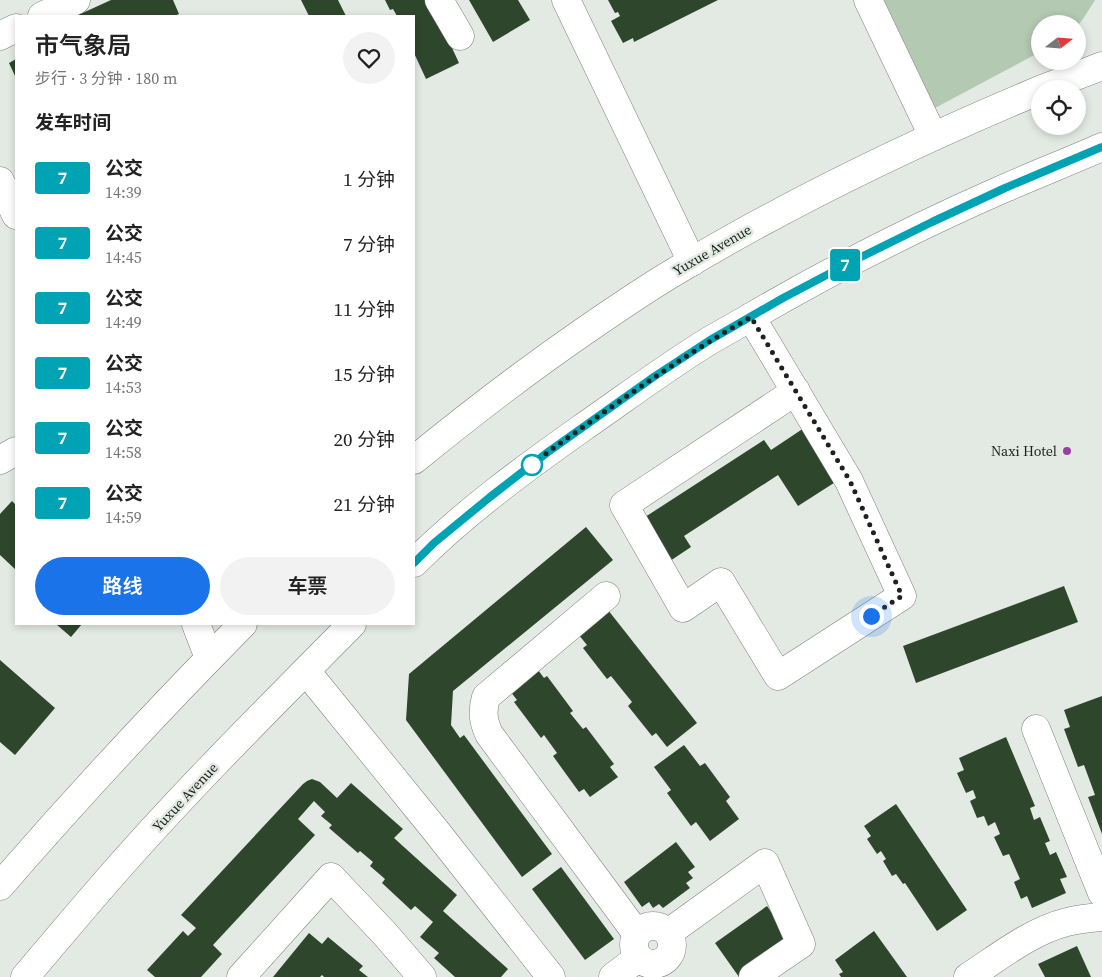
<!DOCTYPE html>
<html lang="zh">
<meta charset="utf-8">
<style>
:root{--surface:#fff;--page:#f2f2f2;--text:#222;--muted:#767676;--accent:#1a73e8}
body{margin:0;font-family:"Source Serif 4","Noto Sans SC",serif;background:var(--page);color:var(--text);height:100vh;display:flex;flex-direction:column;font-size:19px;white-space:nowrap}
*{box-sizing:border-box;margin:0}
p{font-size:16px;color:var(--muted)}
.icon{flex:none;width:28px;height:28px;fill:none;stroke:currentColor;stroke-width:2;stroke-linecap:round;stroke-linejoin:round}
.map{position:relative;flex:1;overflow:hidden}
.panel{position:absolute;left:15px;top:15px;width:400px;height:610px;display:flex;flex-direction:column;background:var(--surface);border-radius:0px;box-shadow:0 2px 8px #0003}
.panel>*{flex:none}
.badge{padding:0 10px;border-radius:4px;font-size:18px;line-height:32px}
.needle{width:32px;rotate:73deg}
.controls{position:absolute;left:1031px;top:15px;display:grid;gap:10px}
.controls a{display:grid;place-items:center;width:55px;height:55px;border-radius:50%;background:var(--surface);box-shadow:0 2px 8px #0003;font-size:25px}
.you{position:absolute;width:25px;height:25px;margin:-12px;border:4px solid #fff;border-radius:50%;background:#1a73e8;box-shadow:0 0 0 8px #1a73e833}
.map>.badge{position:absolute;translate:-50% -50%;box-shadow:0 0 0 2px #fff}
h2{padding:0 20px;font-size:19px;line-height:45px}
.round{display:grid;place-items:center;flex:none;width:52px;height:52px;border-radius:26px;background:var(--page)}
.head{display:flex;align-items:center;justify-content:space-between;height:85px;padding:0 20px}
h1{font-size:24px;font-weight:600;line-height:38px}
.button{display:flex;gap:10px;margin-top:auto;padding:10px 20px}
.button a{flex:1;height:58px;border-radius:30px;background:var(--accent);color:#fff;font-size:20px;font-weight:600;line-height:58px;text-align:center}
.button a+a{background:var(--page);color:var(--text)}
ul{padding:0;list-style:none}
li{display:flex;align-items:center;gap:15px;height:65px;padding:0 20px}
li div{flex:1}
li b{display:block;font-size:19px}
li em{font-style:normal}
li .badge{min-width:55px;font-weight:700;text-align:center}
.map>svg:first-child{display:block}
</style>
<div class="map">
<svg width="1102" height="977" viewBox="0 0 1102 977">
<rect width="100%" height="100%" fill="#e3eae3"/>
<!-- green -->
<path fill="#b3c9b1" d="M884 0H1095L1083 19 1078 25V24H1040V52L935 108Z"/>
<!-- building -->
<path fill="#2e472c" d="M111 0H173L179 14 174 16H76Z
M301 0H338L346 16H309Z
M385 0H430L459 63 426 79 414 53V16H397L393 9 390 10Z
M469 0H518L530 20 493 42Z
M608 0H718L634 42 633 38 623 43 611 21 620 16 618 12 615 13Z
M16 59V78L9 63Z
M804 428 837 481 798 506 778 475 684 536 691 547 670 561 642 519 764 440 771 450Z
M12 501 16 505V570L0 555V514Z
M586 527 613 560 453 691 451 725 460 738 464 735 552 854 522 877 406 720 409 674Z
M1064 586 1078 622 916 683 903 646Z
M608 610 697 723 667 747 656 733 652 736 628 706 632 702 611 676 607 679 583 648 587 645 578 634Z
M56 624H82L71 637Z
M0 660 55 708 15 755 0 742Z
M538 670 544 678 547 676 573 711 570 713 583 729 586 727 614 764 610 767 618 777 590 797 584 789 579 792 553 756 557 753 544 735 541 738 514 702 517 700 510 691Z
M1102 696V834L1088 797 1095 795 1084 765 1078 767 1064 729 1070 727 1064 710Z
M1006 737 1035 806 1030 808 1034 820 1040 817 1050 841 1045 843 1050 855 1056 852 1067 877 1060 879 1066 893 1032 908 1027 896 1021 899 1014 882 1020 879 1009 854 1003 856 994 837 1000 834 995 822 988 826 984 816 977 818 970 801 976 798 973 790 966 793 957 773 964 770 959 758Z
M684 745 700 766 705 763 730 797 726 801 739 819 710 841 696 822 691 826 667 793 671 790 654 767Z
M312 779 320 782 337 798 351 783 403 829 394 838 457 895 443 911 508 969 501 977H455L434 958 439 953 420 937 433 922 415 906 411 910 382 883 385 879 370 866 373 862 360 851 358 853 329 828 332 825 321 816 325 812 314 801 298 819 315 835 213 945 222 954 201 977H155L147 970 183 931 188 936 196 928 181 915 303 784 307 781Z
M896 804 967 910 937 931 905 883 903 884 896 874 892 876 883 861 886 859 881 851 877 854 867 839 871 836 864 826Z
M676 842 695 867 688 872 693 878 686 883 690 888 663 908 659 904 653 908 649 902 642 907 624 882Z
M561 867 614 939 585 960 532 889Z
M767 906 791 940 739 977 715 943Z
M874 931 907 977H841L839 974 843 972 835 960Z
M309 933 322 944 328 937 363 966 359 970 368 977H324L322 975 320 977H273Z
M1077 946 1091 977H1045L1038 964Z"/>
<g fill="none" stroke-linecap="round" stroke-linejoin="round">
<defs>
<path id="minor" d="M439 0 460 36
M566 0 692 262
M868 0 933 136
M42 16 76 0
M0 36 16 28
M0 181 16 215
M751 317 849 481 902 596 778 676 721 582 683 608 624 505 796 391
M0 460 16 451
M606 596 486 697C482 711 483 721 489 734L637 934
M196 624 209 658
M306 671 436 831 551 977
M1036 729 1102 893
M634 945a19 19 0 1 1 38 0a19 19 0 1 1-38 0Z
M668 933 765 863 801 944 753 977
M241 977 331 877 385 934 422 977
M613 977 638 958
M968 977C999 957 1031 931 1067 922 1079 919 1090 918 1102 917"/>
<path id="major" d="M1042 89 1102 66
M414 460C469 415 525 372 583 332 612 312 641 292 671 274 790 202 913 143 1040 90
M414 563C464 513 524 469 582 428 624 399 665 368 709 341 723 333 737 325 751 317 833 269 918 226 1005 188 1037 174 1070 161 1102 147
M0 886C78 796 159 709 243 624
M25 977C52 945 79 913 106 882 184 792 269 708 352 624"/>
</defs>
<!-- minor casing -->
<use href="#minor" stroke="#7d837c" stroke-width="29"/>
<!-- major casing -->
<use href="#major" stroke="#7d837c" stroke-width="29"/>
<!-- minor -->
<use href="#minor" stroke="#fff" stroke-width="28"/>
<!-- major -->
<use href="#major" stroke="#fff" stroke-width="28"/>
</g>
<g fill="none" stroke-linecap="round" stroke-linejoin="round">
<defs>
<path id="line" d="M414 563 434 543 490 497 548 452 655 376 710 340 783 298 859 258 932 222 1005 188 1102 147"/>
</defs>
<!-- line casing -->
<use href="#line" stroke="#fff" stroke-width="11"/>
<!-- line -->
<use href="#line" stroke="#00a3b4" stroke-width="8"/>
<!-- walk -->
<path stroke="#1f211e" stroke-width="5" stroke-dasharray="0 9" d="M532 465 548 452C614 405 680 357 751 317L850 481 902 596 871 616"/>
</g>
<!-- markers -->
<circle fill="#9a3da7" stroke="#e3eae3" stroke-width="2" cx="1067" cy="451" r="5"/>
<circle fill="#fff" stroke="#00a3b4" stroke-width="2.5" cx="532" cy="465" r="10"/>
<g text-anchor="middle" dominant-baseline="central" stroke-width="5" stroke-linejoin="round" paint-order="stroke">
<!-- street labels -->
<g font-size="14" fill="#1f211e" stroke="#e3eae3">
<text transform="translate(712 250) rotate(-30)">Yuxue Avenue</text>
<text transform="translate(185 797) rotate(-47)">Yuxue Avenue</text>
</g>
<!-- poi labels -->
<g font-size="14" fill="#1f211e" stroke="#e3eae3" text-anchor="end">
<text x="1057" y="451">Naxi Hotel</text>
</g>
</g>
</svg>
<div class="controls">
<a><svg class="needle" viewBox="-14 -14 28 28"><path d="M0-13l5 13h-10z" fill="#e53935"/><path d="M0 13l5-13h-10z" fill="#767676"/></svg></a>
<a><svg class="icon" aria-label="locate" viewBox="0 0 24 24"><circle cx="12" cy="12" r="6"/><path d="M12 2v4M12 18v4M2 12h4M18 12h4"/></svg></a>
</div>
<div class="you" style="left:871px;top:616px"></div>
<b class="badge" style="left:845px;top:265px;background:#00a3b4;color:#fff">7</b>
<section class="panel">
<div class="head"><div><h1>市气象局</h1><p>步行 · 3 分钟 · 180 m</p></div><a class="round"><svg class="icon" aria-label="heart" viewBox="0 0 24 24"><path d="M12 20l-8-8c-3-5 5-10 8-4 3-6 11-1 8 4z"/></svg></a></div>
<h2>发车时间</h2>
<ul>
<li><span class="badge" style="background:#00a3b4;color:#fff">7</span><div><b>公交</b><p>14:39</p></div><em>1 分钟</em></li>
<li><span class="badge" style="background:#00a3b4;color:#fff">7</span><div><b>公交</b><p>14:45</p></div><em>7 分钟</em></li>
<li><span class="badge" style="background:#00a3b4;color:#fff">7</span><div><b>公交</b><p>14:49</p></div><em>11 分钟</em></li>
<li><span class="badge" style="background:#00a3b4;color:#fff">7</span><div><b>公交</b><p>14:53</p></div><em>15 分钟</em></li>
<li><span class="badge" style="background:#00a3b4;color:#fff">7</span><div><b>公交</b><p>14:58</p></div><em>20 分钟</em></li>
<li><span class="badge" style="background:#00a3b4;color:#fff">7</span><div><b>公交</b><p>14:59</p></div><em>21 分钟</em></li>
</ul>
<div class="button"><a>路线</a><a>车票</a></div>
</section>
</div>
